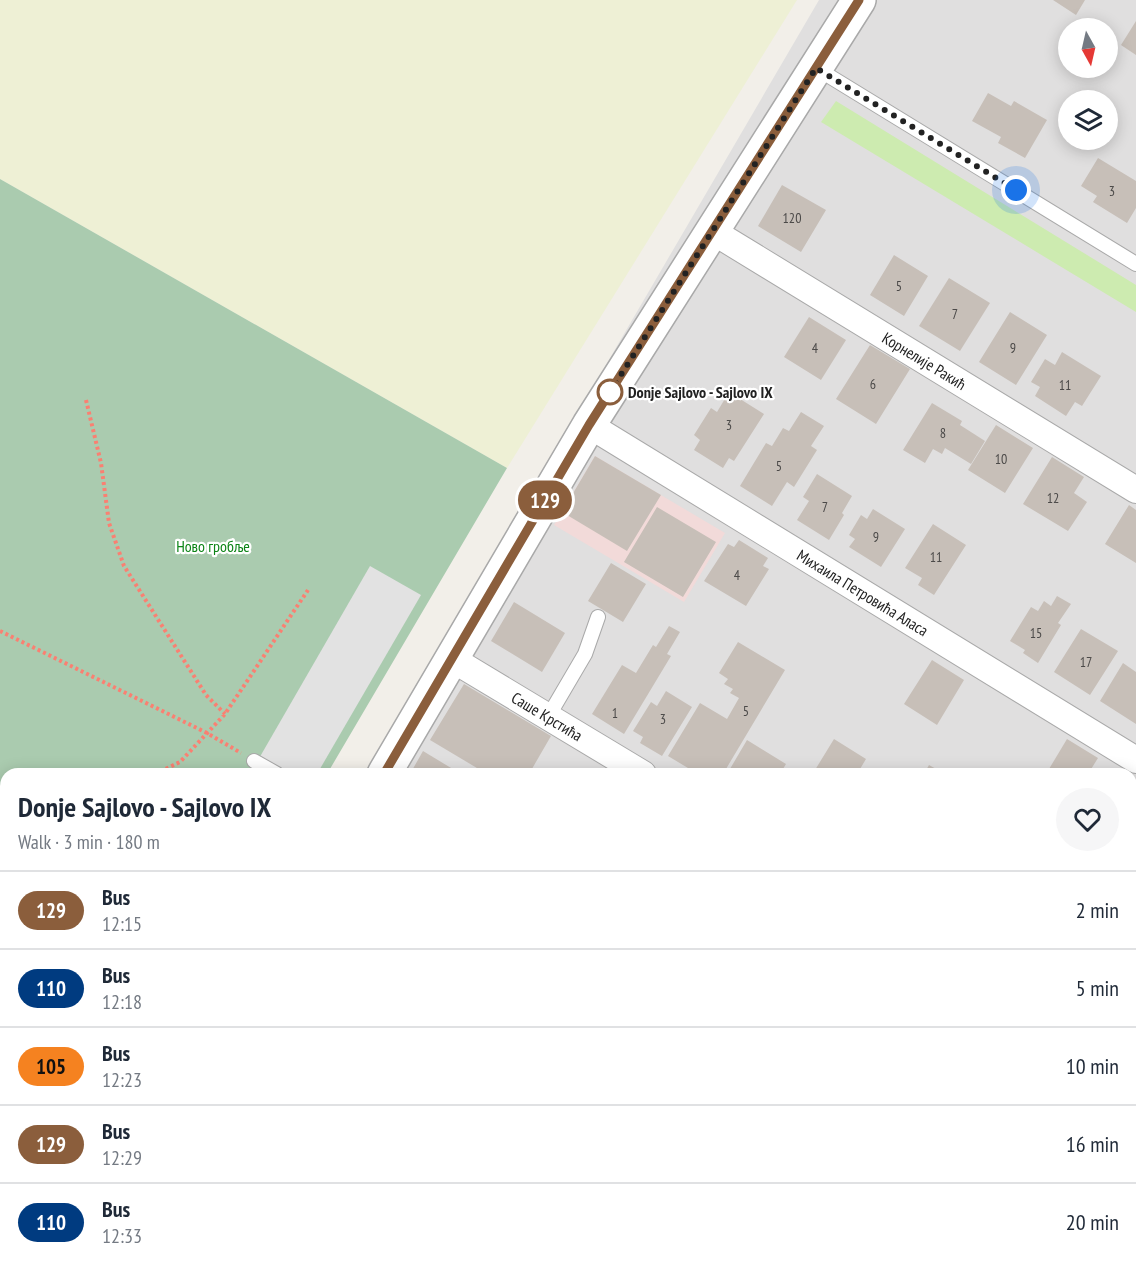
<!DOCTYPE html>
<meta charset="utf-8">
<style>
:root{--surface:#fff;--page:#f6f6f7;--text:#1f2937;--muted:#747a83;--line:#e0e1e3}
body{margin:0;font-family:"PT Sans Narrow",sans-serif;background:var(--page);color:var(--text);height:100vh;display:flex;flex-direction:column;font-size:22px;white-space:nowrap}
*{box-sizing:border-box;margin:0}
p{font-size:20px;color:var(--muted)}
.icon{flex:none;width:33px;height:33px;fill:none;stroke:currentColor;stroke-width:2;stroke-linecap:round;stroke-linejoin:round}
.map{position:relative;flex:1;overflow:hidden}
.details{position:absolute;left:0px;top:768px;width:1137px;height:506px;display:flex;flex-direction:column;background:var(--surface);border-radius:18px 18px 0 0;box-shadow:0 3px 15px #0003}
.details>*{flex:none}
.badge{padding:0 12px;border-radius:20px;font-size:21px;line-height:39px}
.needle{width:39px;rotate:172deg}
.controls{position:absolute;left:1058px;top:18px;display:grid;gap:12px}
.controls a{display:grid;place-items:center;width:60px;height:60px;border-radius:50%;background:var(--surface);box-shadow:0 3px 15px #0003;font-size:30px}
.you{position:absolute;width:30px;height:30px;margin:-15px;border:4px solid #fff;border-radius:50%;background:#1a73e8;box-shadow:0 0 0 9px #1a73e833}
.map>.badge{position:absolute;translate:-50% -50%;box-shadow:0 0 0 3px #fff}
.round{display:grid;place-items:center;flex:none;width:63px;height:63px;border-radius:32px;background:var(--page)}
.head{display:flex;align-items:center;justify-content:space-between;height:102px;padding:0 18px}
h1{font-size:28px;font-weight:600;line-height:45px}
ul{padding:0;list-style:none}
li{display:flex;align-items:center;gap:18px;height:78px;padding:0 18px;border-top:2px solid var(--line)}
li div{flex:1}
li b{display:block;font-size:22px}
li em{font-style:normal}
li .badge{min-width:66px;font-weight:700;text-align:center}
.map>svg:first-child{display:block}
</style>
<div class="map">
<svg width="1136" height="1273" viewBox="0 0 1136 1273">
<rect width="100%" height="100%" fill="#f2efe9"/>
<!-- residential -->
<path fill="#e0dfdf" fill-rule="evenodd" d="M819 0H1136V1273H77L80 1268H1131V774H367ZM1068 28H1107V68H1068ZM1068 100H1107V140H1068Z"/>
<!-- commercial -->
<path fill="#f2dad9" d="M595 456 725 533 684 602 554 525Z"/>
<!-- farmland -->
<path fill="#eef0d5" d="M0 0H797L507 468 0 179Z"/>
<!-- grass -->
<path fill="#cdebb0" d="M836 101 1136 285V312L821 122Z
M1131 874 1136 877V1049L1131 1046Z"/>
<!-- cemetery -->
<path fill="#aacbaf" d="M0 179 507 468 327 774H6V1268H38L35 1273H0Z"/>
<!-- parking -->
<path fill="#e2e2e2" d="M370 566 421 595 317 774H250Z"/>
<!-- building -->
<path fill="#c7bfb8" d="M1053 0H1085L1076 15Z
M1136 21V55L1121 45Z
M988 93 1011 106 1014 101 1047 120 1025 158 998 143 1001 137 972 121Z
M1098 158 1136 181V208L1127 223 1093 202 1097 196 1081 186Z
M782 185 826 210 801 252 758 226Z
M894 255 928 276 904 316 870 295Z
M949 278 990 303 960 351 919 326Z
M1010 312 1047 335 1016 385 979 362Z
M809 317 846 340 821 380 784 357Z
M870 345 910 369 876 424 836 399Z
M1062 352 1101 376 1082 406 1075 402 1066 416 1035 396 1040 387 1031 382 1045 359 1055 365Z
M729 392 764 414 734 461 729 458 723 468 694 450 700 440 694 435 711 408 717 412Z
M932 403 962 421 960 425 985 441 971 464 945 448 942 454 933 449 925 463 903 450Z
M801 412 824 426 811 446 817 450 794 487 787 482 772 506 740 486 766 443 772 446 783 428 789 431Z
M996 425 1033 448 1005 493 968 470Z
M595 456 661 495 627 551 562 512Z
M1052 457 1084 477 1074 493 1087 502 1068 531 1023 504Z
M817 474 852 496 842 513 844 515 829 540 797 520 809 501 803 497Z
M1129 505 1136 510V563L1105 544Z
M657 507 716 542 683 597 624 562Z
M873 509 905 529 881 567 849 547 855 539 849 535 861 515 867 519Z
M933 524 966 545 934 595 918 585 922 578 905 568Z
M739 540 768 558 763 566 769 569 746 606 704 581 728 544 734 547Z
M611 563 646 584 623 622 588 601Z
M1057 596 1071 604 1058 623 1061 625 1038 663 1023 653 1025 650 1010 641 1031 607 1038 611 1044 601 1051 606Z
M514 602 565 633 542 672 491 641Z
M669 626 680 632 667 654 671 656 624 734 592 714 622 665 636 673 653 645 656 647Z
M1081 629 1118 651 1090 695 1054 672Z
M738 642 785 670 723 774H698L668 756 700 703 727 719 739 698 730 693 733 689 724 684 728 679 719 673Z
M932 660 964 680 937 725 904 704Z
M1123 663 1136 672V724L1100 701Z
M464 684 551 736 529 774H487L430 740Z
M666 691 692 707 662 756 640 743 643 737 633 731 651 702 657 706Z
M834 739 866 759 857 774H818L815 770Z
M1067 739 1098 758 1088 774H1046Z
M747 740 786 764 780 774H727Z
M423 751 461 774H410Z
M929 765 945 774H924Z
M1131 1167 1136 1170V1235L1131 1232Z
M144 1268H208L204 1273H141Z
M468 1268H522L518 1273H477Z
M641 1268H697L694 1273H650Z
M786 1268H837L834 1273H783Z
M862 1268H920L916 1273H859Z"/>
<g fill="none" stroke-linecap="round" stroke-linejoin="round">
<defs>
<path id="service" d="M816 68 1136 264
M548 717 585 654 598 617
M254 761 277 774
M0 1094 6 1098"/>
<g id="minor">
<path id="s1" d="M712 231 1136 490"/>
<path id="s2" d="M589 425 1136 760"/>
<path id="s3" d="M452 659 643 774"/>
<path d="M1131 1068 1136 1071"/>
<path d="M289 1268 298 1273"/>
<path d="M583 1268 592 1273"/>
<path d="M974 1268 983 1273"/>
<path d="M1130 1268 1136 1271"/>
</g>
<path id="tertiary" d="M384 774 589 425 859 0
M94 1273 97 1268"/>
</defs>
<!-- service casing -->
<use href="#service" stroke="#a9a9a9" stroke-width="16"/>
<!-- minor casing -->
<use href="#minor" stroke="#a9a9a9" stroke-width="28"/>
<!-- tertiary casing -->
<use href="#tertiary" stroke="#a9a9a9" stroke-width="36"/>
<!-- path -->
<path stroke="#fa8072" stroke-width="4" stroke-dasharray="3 3" stroke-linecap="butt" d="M86 400 101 463 109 523 124 566 206 695 225 714
M0 631 207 733 241 753
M155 774 180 762 225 714 308 590
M0 897 6 891"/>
<!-- service -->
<use href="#service" stroke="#fff" stroke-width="14"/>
<!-- minor -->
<use href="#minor" stroke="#fff" stroke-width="26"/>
<!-- tertiary -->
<use href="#tertiary" stroke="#fff" stroke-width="33"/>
</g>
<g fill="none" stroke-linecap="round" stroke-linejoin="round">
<defs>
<path id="line" d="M384 774 589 425 859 0"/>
</defs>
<!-- line casing -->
<use href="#line" stroke="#fff" stroke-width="14"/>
<!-- line -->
<use href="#line" stroke="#8b5e3c" stroke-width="9"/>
<!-- walk -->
<path stroke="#222" stroke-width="6" stroke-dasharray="0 10.8" d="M610 392 816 68 1016 190"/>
</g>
<!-- markers -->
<circle fill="#fff" stroke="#8b5e3c" stroke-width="3" cx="610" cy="392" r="12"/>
<g text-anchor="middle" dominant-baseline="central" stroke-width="4.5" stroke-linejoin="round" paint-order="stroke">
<!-- number labels -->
<g font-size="14" fill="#4b4948">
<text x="1112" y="191">3</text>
<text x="792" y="218">120</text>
<text x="899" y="286">5</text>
<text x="955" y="314">7</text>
<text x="815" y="348">4</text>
<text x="1013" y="348">9</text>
<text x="873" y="384">6</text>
<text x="1065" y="385">11</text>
<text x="729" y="425">3</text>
<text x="943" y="433">8</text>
<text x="1001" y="459">10</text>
<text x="779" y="466">5</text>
<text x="1053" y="498">12</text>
<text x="825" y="507">7</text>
<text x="876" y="537">9</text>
<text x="936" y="557">11</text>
<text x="737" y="575">4</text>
<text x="1036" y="633">15</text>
<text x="1086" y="662">17</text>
<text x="746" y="711">5</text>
<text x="615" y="713">1</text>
<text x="663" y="719">3</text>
</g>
<!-- street labels -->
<g font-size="16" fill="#222" stroke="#fff">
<text stroke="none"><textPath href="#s1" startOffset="249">Корнелије Ракић</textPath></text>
<text stroke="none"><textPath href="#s2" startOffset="321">Михаила Петровића Аласа</textPath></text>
<text stroke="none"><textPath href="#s3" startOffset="111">Саше Крстића</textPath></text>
</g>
<!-- stop labels -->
<g font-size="16" font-weight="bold" fill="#222" stroke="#fff" text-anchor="start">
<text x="628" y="392">Donje Sajlovo - Sajlovo IX</text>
</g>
<!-- park labels -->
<g font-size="16" fill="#0c8416" stroke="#fff">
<text x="213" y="546">Ново гробље</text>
</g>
</g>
</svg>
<div class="controls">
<a><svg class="needle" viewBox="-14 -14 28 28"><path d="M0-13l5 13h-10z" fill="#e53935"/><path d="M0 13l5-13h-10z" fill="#747a83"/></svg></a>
<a><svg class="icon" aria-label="layers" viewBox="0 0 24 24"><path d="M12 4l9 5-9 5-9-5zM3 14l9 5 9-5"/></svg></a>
</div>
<div class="you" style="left:1016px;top:190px"></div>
<b class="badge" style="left:545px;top:500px;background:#8b5e3c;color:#fff">129</b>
<section class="details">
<div class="head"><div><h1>Donje Sajlovo - Sajlovo IX</h1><p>Walk · 3 min · 180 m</p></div><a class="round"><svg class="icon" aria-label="heart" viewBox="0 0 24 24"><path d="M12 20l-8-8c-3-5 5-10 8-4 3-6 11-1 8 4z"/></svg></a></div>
<ul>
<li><span class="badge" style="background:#8b5e3c;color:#fff">129</span><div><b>Bus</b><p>12:15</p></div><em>2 min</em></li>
<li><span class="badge" style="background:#003b80;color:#fff">110</span><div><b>Bus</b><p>12:18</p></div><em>5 min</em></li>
<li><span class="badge" style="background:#f58220;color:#111">105</span><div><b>Bus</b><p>12:23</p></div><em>10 min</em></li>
<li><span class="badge" style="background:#8b5e3c;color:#fff">129</span><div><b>Bus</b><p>12:29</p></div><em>16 min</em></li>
<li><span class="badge" style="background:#003b80;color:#fff">110</span><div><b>Bus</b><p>12:33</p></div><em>20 min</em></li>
</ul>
</section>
</div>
